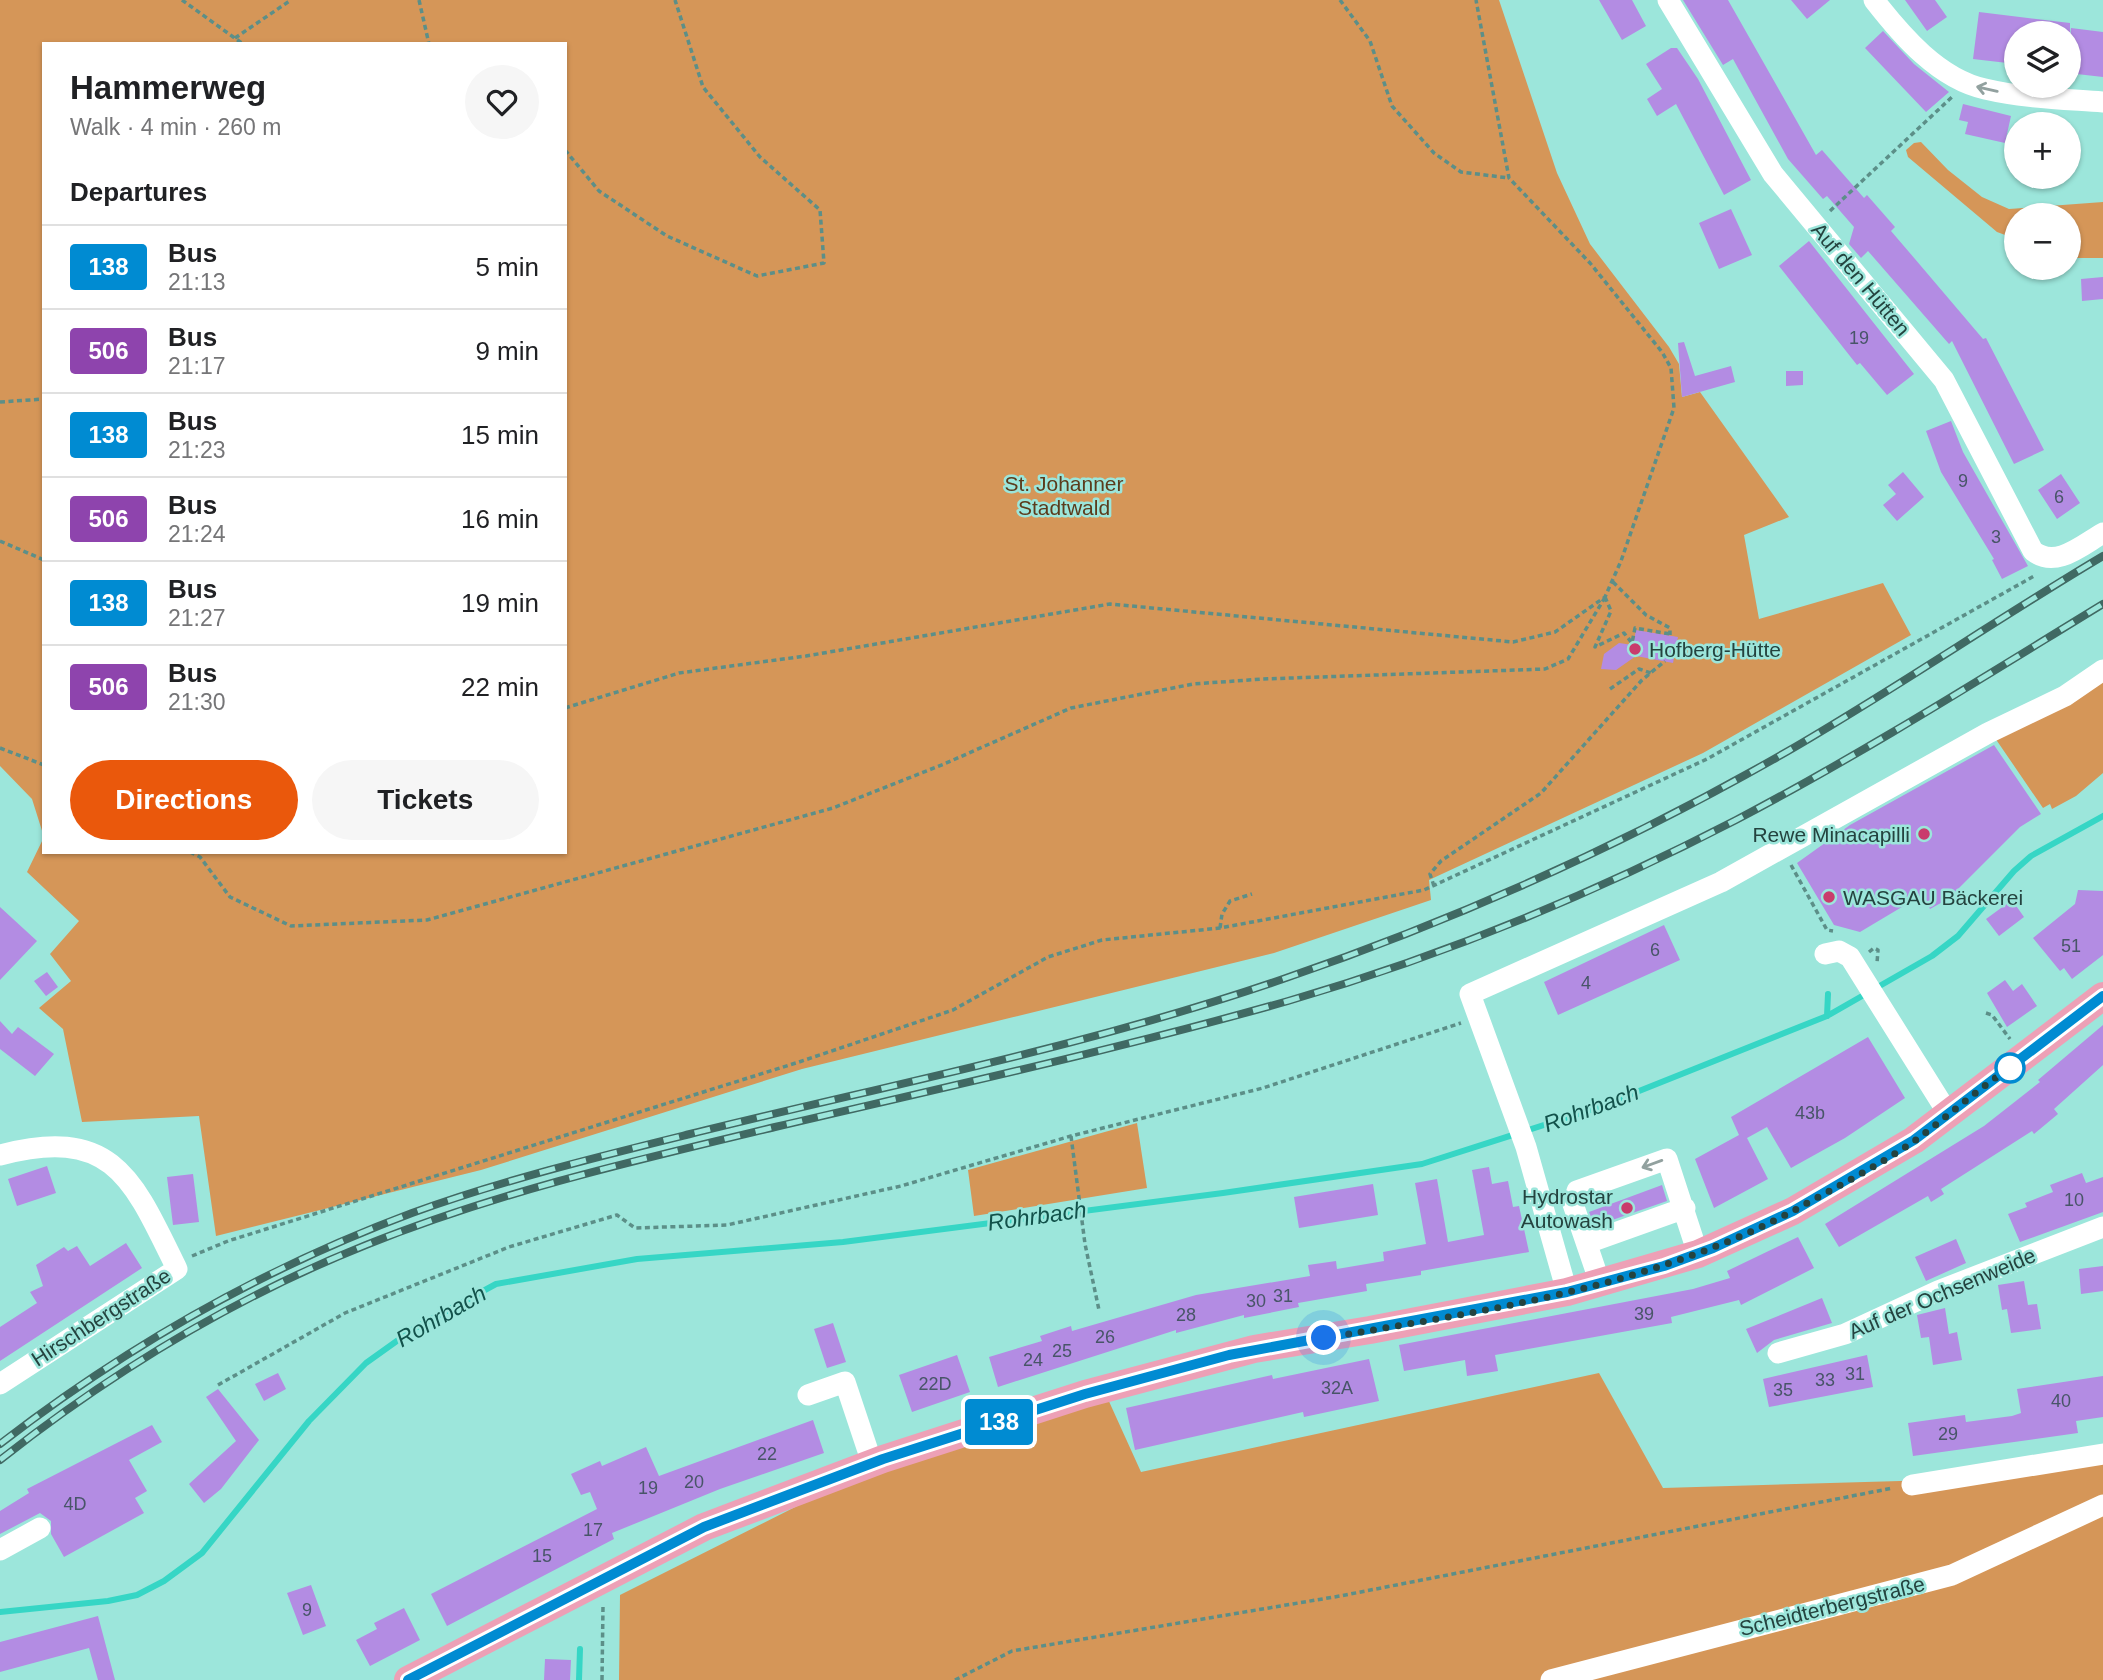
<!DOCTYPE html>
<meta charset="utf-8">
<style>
:root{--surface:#fff;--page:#f6f6f6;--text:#202124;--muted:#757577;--line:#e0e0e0;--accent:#ea580c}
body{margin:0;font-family:Helvetica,sans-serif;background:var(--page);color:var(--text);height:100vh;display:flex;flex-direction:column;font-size:26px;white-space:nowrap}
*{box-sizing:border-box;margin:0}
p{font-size:23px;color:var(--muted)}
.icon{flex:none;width:38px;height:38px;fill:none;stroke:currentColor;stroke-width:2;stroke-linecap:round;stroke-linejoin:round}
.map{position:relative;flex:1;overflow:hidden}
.details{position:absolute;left:42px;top:42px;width:525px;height:812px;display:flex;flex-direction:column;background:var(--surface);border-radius:0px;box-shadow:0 2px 5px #0004}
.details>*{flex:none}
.badge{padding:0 14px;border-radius:5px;font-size:24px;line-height:46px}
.controls{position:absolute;left:2004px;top:21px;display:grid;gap:14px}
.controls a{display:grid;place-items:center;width:77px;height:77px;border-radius:50%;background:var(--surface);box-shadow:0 2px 5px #0004;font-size:35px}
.you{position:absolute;width:35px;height:35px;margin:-18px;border:5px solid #fff;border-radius:50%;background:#1a73e8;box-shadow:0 0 0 10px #1a73e833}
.map>.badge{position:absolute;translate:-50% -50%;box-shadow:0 0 0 4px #fff}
h2{padding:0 28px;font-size:26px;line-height:63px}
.round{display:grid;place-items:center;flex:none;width:74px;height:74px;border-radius:37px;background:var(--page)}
.head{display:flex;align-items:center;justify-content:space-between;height:119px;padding:0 28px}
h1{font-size:33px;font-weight:700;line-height:52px}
.cta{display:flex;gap:14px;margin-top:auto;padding:14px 28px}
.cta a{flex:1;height:80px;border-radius:42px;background:var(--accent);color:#fff;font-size:28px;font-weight:700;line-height:80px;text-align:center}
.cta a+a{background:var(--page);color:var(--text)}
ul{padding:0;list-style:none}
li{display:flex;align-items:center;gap:21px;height:84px;padding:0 28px;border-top:2px solid var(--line)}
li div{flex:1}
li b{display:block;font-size:26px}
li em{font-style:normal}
li .badge{min-width:77px;font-weight:700;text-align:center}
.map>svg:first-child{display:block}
</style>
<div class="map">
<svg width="2103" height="1680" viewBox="0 0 2103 1680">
<rect width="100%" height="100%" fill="#9ce6db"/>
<!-- green -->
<path fill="#d59658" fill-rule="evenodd" d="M0 0H1499L1557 173 1590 244 1669 347 1679 364 1682 397 1700 392 1789 517 1744 535 1759 619 1883 583 1911 635 1703 753 1429 880 1431 900 1274 953 802 1069 481 1170 216 1236 199 1116 82 1122 63 1029 39 1008 71 981 50 954 79 921 27 872 44 837 32 799 0 766ZM44 44H565V852H44Z
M1921 142 1948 170 1982 197 2009 209 2103 202V258H2069L2068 215H2016V239L1997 232 1908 157 1906 150 1914 143Z
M2103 681V773L2076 796 2052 809 2050 804 2043 808 1995 738Z
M1137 1123 1147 1188 974 1216 968 1170Z
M1599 1373 1663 1488 1935 1480 2103 1461V1680H619L620 1595 829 1490 1107 1397 1141 1472Z"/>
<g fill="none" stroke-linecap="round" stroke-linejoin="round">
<!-- stream -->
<path stroke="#36d6c5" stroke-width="6" d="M1827 1016 1828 994
M0 1612 108 1601 137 1595 164 1581 202 1553 309 1421 366 1363 415 1328 496 1284 637 1259 843 1242 1223 1193 1422 1164 1594 1109 1827 1016 1932 956 1958 936 2014 871 2031 856 2103 816
M579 1680 580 1649"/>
</g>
<!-- building -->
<path fill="#b38ce3" d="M1599 0H1632L1646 26 1622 40Z
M1683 0H1728L1816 155 1822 150 1864 198 1867 195 1895 227 1891 231 1915 259 1983 339 1986 338 2044 450 2014 464 1952 341 1949 344 1868 251 1861 258 1849 244 1854 227 1827 196 1823 199 1788 159 1733 59 1723 65Z
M1791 0H1830L1807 19Z
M1905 0H1935L1947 17 1927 31Z
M1979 12 2070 23V33H2016V64L1973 59Z
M2071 28 2103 32V77L2068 73Z
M1883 31 1914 64 1949 92 1926 112 1865 48Z
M1671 48H1677L1698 79 1751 180 1724 195 1676 104 1657 116 1647 99 1662 89 1646 64Z
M1963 104 2011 116 2005 143 1965 134 1968 122 1959 120Z
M1731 209 1752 255 1719 269 1699 223Z
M1809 241 1914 374 1887 395 1860 363 1857 365 1779 266Z
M2103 277V299L2082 301 2081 279Z
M1684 342 1695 376 1731 366 1735 382 1682 397 1678 343Z
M1786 371H1803V385L1786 386Z
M1951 421 1963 452 2028 566 2002 579 1992 560 1994 559 1941 472 1926 431Z
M1903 472 1924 497 1897 521 1883 505 1896 494 1888 485Z
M2061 474 2080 503 2057 519 2038 490Z
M1636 630 1678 637 1673 663 1636 656 1616 670 1601 669 1604 654 1619 643 1633 645Z
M1994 745 2041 814 2020 827 1948 899 1930 909 1922 895 1860 932 1834 925 1797 863 1850 825Z
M2078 890 2103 891V955L2072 979 2064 968 2060 971 2033 938 2075 904Z
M2012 900 2024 917 1999 936 1986 919Z
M0 907 37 941 0 980Z
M1664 925 1680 960 1558 1015 1544 982Z
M47 972 58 987 46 996 34 981Z
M2005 980 2013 991 2022 984 2037 1006 2007 1027 1987 993Z
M0 1021 12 1034 18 1027 54 1054 35 1076 0 1049Z
M2103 1025V1065L2054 1109 2058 1114 2034 1134 2032 1131 1941 1189 1944 1194 1931 1202 1928 1196 1839 1247 1825 1224 1984 1126 2040 1082 2038 1080Z
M1868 1037 1905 1098 1845 1138 1791 1168 1767 1127 1747 1138 1768 1179 1714 1208 1695 1159 1739 1135 1731 1117Z
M47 1166 56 1193 17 1206 8 1179Z
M1489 1167 1492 1184 1508 1181 1513 1207 1519 1206 1529 1252 1421 1271V1275L1366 1284 1367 1291 1298 1303 1299 1307 1244 1318V1315L1176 1333V1330L998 1387 989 1357 1042 1341 1040 1336 1071 1326 1072 1331 1196 1295 1310 1276 1308 1265 1336 1261 1337 1269 1384 1261 1383 1252 1426 1244 1415 1183 1437 1179 1448 1242 1484 1235 1472 1170Z
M2082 1173 2086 1183 2103 1177V1212L2020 1242 2008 1214 2027 1207 2025 1203 2053 1192 2050 1185Z
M193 1174 199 1222 173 1225 167 1177Z
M1373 1184 1378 1215 1299 1228 1294 1197Z
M1662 1185 1667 1201 1595 1226 1589 1212Z
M1798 1237 1814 1268 1741 1305 1739 1300 1671 1317 1672 1323 1495 1355 1498 1371 1467 1376 1465 1360 1404 1371 1399 1345 1693 1289 1730 1278 1727 1271Z
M1956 1239 1966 1263 1926 1281 1915 1257Z
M126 1243 142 1268 0 1361V1327L37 1303 30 1292 43 1286 36 1265 64 1247 68 1251 77 1246 90 1266Z
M2103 1266V1291L2081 1294 2079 1269Z
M2024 1281 2028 1305 2037 1304 2041 1329 2011 1333 2007 1309 2002 1310 1998 1285Z
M1822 1298 1832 1323 1774 1340 1757 1353 1746 1329Z
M1945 1308 1949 1334 1957 1332 1962 1360 1933 1365 1929 1337 1921 1338 1917 1315Z
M833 1323 846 1362 827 1368 814 1329Z
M957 1355 970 1392 912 1412 899 1375Z
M1867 1355 1873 1387 1769 1407 1763 1379Z
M1369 1359 1379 1401 1304 1417 1303 1412 1135 1450 1126 1408 1272 1375 1273 1379Z
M278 1373 286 1389 264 1401 255 1384Z
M2103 1376V1417L2076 1421 2078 1433 1913 1456 1908 1423 1965 1415 1966 1422 2012 1416 2021 1413 2017 1389Z
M218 1389 259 1440 221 1489 204 1503 189 1484 236 1441 206 1397Z
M813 1420 824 1453 720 1489 612 1533 614 1539 447 1626 431 1594 597 1509 590 1492 581 1495 571 1474 600 1461 602 1466 646 1447 659 1476Z
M152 1425 162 1442 129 1460 147 1491 135 1498 144 1513 64 1557 51 1534V1521L40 1513 0 1534V1511L29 1493 27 1489Z
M311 1585 326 1626 303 1635 287 1593Z
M404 1608 420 1640 370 1666 356 1640 377 1629 374 1623Z
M98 1616 115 1680H98L89 1648 0 1672V1642Z
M545 1659 571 1660 570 1680H544Z"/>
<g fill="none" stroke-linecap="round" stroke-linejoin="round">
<!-- path -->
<path stroke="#5c8f88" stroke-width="3.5" stroke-dasharray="5 3.5" stroke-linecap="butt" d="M182 0 243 44
M419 0 429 44
M1340 0 1370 41 1392 106 1434 153 1461 172 1509 178
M235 38 291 0
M565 150 599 191 667 236 757 276 824 263 820 210 760 157 703 87 675 0
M1830 211 1952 97
M0 402 44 399
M0 541 44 560
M1613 582 1646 615 1670 628V635
M1605 597 1611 611 1595 647 1624 633 1632 643 1635 628 1670 634
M1610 689 1639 669 1651 673
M565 708 679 673 806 656 1110 604 1513 642 1555 632 1605 597 1621 561 1674 408 1671 368 1662 352 1590 263 1509 178 1476 0
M0 748 44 765
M190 852 200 857 230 897 291 926 427 920 833 808 944 764 1071 708 1193 684 1263 679 1545 669 1568 659 1604 599
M1791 865 1827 930 1833 931
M1434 886 1430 874 1441 861 1541 793 1642 680 1665 661
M1220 928 1222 914 1230 901 1252 894
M1869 952 1874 948 1878 950 1877 963
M1986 1013 1992 1015 2010 1039
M1071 1136 1085 1244 1099 1310
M192 1256 228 1241 799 1062 953 1010 1048 957 1102 940 1220 928 1424 890 1707 759 2036 575
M218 1385 345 1313 509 1247 617 1215 635 1228 727 1225 901 1186 1071 1136 1263 1088 1461 1023
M602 1680 603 1606
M955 1680 1012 1651 1340 1596 1893 1488"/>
<!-- minor -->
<path stroke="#fff" stroke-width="21" d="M1668 0 1773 174 1944 380 2033 551C2056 569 2082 545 2103 533
M1874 0C1902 36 1939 79 1985 89 2023 98 2064 99 2103 102
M1825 954 1839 951 1850 957 1949 1115
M0 1155C113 1125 133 1179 177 1269L0 1384
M1587 1243 1685 1208
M1600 1283 1573 1204 1577 1191 1667 1159 1698 1254
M1567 1292 1526 1147 1470 994 1721 882 1988 733 2065 696 2103 670
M1778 1353 1845 1334 1938 1291 2103 1227
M808 1395 845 1382 872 1463
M1912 1485 2103 1454
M0 1550 40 1528
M1551 1680 1952 1575 2103 1505"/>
<!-- major -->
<path stroke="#eda0b6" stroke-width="28" d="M408 1680 704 1527 883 1459 1085 1394 1254 1349 1370 1330 1567 1292 1698 1254 1793 1211 1914 1140 2103 996"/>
<defs>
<path id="rail" d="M0 1444C127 1346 262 1269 412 1213 503 1180 597 1157 690 1134 888 1085 1089 1046 1283 979 1458 919 1628 843 1788 751 1895 689 1997 619 2103 556
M0 1460C112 1372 233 1298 366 1245 498 1192 637 1160 775 1127 946 1087 1119 1049 1288 1001 1443 956 1593 894 1736 820 1862 754 1982 678 2103 604"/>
</defs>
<!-- rail casing -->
<use href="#rail" stroke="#406963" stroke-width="8"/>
<!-- rail -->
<use href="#rail" stroke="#9ce6db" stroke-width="5" stroke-dasharray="16" stroke-linecap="butt"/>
</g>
<!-- one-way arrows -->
<defs><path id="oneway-shaft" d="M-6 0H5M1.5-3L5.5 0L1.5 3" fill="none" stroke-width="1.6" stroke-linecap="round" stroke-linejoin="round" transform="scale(1.75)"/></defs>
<g stroke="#92a19f">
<use href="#oneway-shaft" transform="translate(1987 89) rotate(-167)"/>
<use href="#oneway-shaft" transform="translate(1652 1164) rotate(160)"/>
</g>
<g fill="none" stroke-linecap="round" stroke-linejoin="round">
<defs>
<path id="line" d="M408 1680 704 1527 883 1459 1085 1394 1229 1355 1567 1292 1664 1266 1713 1248 1793 1211 1914 1140 2103 996"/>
</defs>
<!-- line casing -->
<use href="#line" stroke="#fff" stroke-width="16"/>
<!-- line -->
<use href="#line" stroke="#008bd2" stroke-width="10"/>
<!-- walk -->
<path stroke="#24433f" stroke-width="7" stroke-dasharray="0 12.6" d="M1324 1338C1482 1312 1649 1287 1793 1211 1834 1188 1879 1166 1917 1139 1948 1116 1978 1089 2010 1068"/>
</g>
<!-- markers -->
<g fill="#c93c6c" stroke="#9ce6db" stroke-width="2.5">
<circle cx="1635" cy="649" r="7"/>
<circle cx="1924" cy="834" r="7"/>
<circle cx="1829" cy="897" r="7"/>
<circle cx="1627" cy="1208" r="7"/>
</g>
<circle fill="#fff" stroke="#008bd2" stroke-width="3.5" cx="2010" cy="1068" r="14"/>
<g text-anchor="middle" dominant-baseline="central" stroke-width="5" stroke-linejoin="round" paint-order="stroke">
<!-- number labels -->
<g font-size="18" fill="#485568">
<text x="1859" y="338">19</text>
<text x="1963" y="481">9</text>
<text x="2059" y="497">6</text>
<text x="1996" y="537">3</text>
<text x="2071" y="946">51</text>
<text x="1655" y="950">6</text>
<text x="1586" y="983">4</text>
<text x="1810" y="1113">43b</text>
<text x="2074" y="1200">10</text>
<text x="1283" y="1296">31</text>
<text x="1256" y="1301">30</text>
<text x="1644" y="1314">39</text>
<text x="1186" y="1315">28</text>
<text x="1105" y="1337">26</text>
<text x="1062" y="1351">25</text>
<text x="1033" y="1360">24</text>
<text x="1855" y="1374">31</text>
<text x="1825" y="1380">33</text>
<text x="935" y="1384">22D</text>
<text x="1337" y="1388">32A</text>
<text x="1783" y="1390">35</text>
<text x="2061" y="1401">40</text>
<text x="1948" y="1434">29</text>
<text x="767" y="1454">22</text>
<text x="694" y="1482">20</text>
<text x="648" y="1488">19</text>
<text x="75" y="1504">4D</text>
<text x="593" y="1530">17</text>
<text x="542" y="1556">15</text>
<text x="307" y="1610">9</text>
</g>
<!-- street labels -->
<g font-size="21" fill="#24433f" stroke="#9ce6db">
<text transform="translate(1861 279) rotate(50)">Auf den Hütten</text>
<text transform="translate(1942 1293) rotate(-23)">Auf der Ochsenweide</text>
<text transform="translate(101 1317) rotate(-33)">Hirschbergstraße</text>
<text transform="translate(1832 1606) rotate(-14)">Scheidterbergstraße</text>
</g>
<!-- park labels -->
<g font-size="21" fill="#5b3b1c" stroke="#9ce6db">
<text x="1064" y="483">St. Johanner<tspan x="1064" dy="24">Stadtwald</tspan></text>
</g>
<!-- poi labels -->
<g font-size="21" fill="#24433f" stroke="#9ce6db" text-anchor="start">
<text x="1649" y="649">Hofberg-Hütte</text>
<text x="1910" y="834" text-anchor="end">Rewe Minacapilli</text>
<text x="1843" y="897">WASGAU Bäckerei</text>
<text x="1613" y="1196" text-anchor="end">Hydrostar<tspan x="1613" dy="24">Autowash</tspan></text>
</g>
<!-- water labels -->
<g font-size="23" font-style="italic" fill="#12524b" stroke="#9ce6db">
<text transform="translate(1591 1108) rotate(-20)">Rohrbach</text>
<text transform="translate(1037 1216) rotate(-8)">Rohrbach</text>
<text transform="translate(441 1316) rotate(-30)">Rohrbach</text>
</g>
</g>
</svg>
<div class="controls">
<a><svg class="icon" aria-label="layers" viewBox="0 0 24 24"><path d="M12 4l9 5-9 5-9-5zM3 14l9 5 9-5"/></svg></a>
<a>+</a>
<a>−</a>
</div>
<div class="you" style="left:1324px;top:1338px"></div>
<b class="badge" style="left:999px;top:1422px;background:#008bd2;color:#fff">138</b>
<section class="details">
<div class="head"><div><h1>Hammerweg</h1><p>Walk · 4 min · 260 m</p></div><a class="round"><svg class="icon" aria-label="heart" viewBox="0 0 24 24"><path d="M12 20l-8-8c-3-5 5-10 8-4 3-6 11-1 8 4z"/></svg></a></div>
<h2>Departures</h2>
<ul>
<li><span class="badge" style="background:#008bd2;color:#fff">138</span><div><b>Bus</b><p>21:13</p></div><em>5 min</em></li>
<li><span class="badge" style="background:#8e44ad;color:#fff">506</span><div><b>Bus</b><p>21:17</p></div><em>9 min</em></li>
<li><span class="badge" style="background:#008bd2;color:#fff">138</span><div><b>Bus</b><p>21:23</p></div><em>15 min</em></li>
<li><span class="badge" style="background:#8e44ad;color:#fff">506</span><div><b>Bus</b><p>21:24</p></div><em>16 min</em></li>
<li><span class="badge" style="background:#008bd2;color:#fff">138</span><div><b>Bus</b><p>21:27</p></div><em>19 min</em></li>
<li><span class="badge" style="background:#8e44ad;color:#fff">506</span><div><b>Bus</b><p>21:30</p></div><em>22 min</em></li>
</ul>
<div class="cta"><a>Directions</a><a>Tickets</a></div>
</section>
</div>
